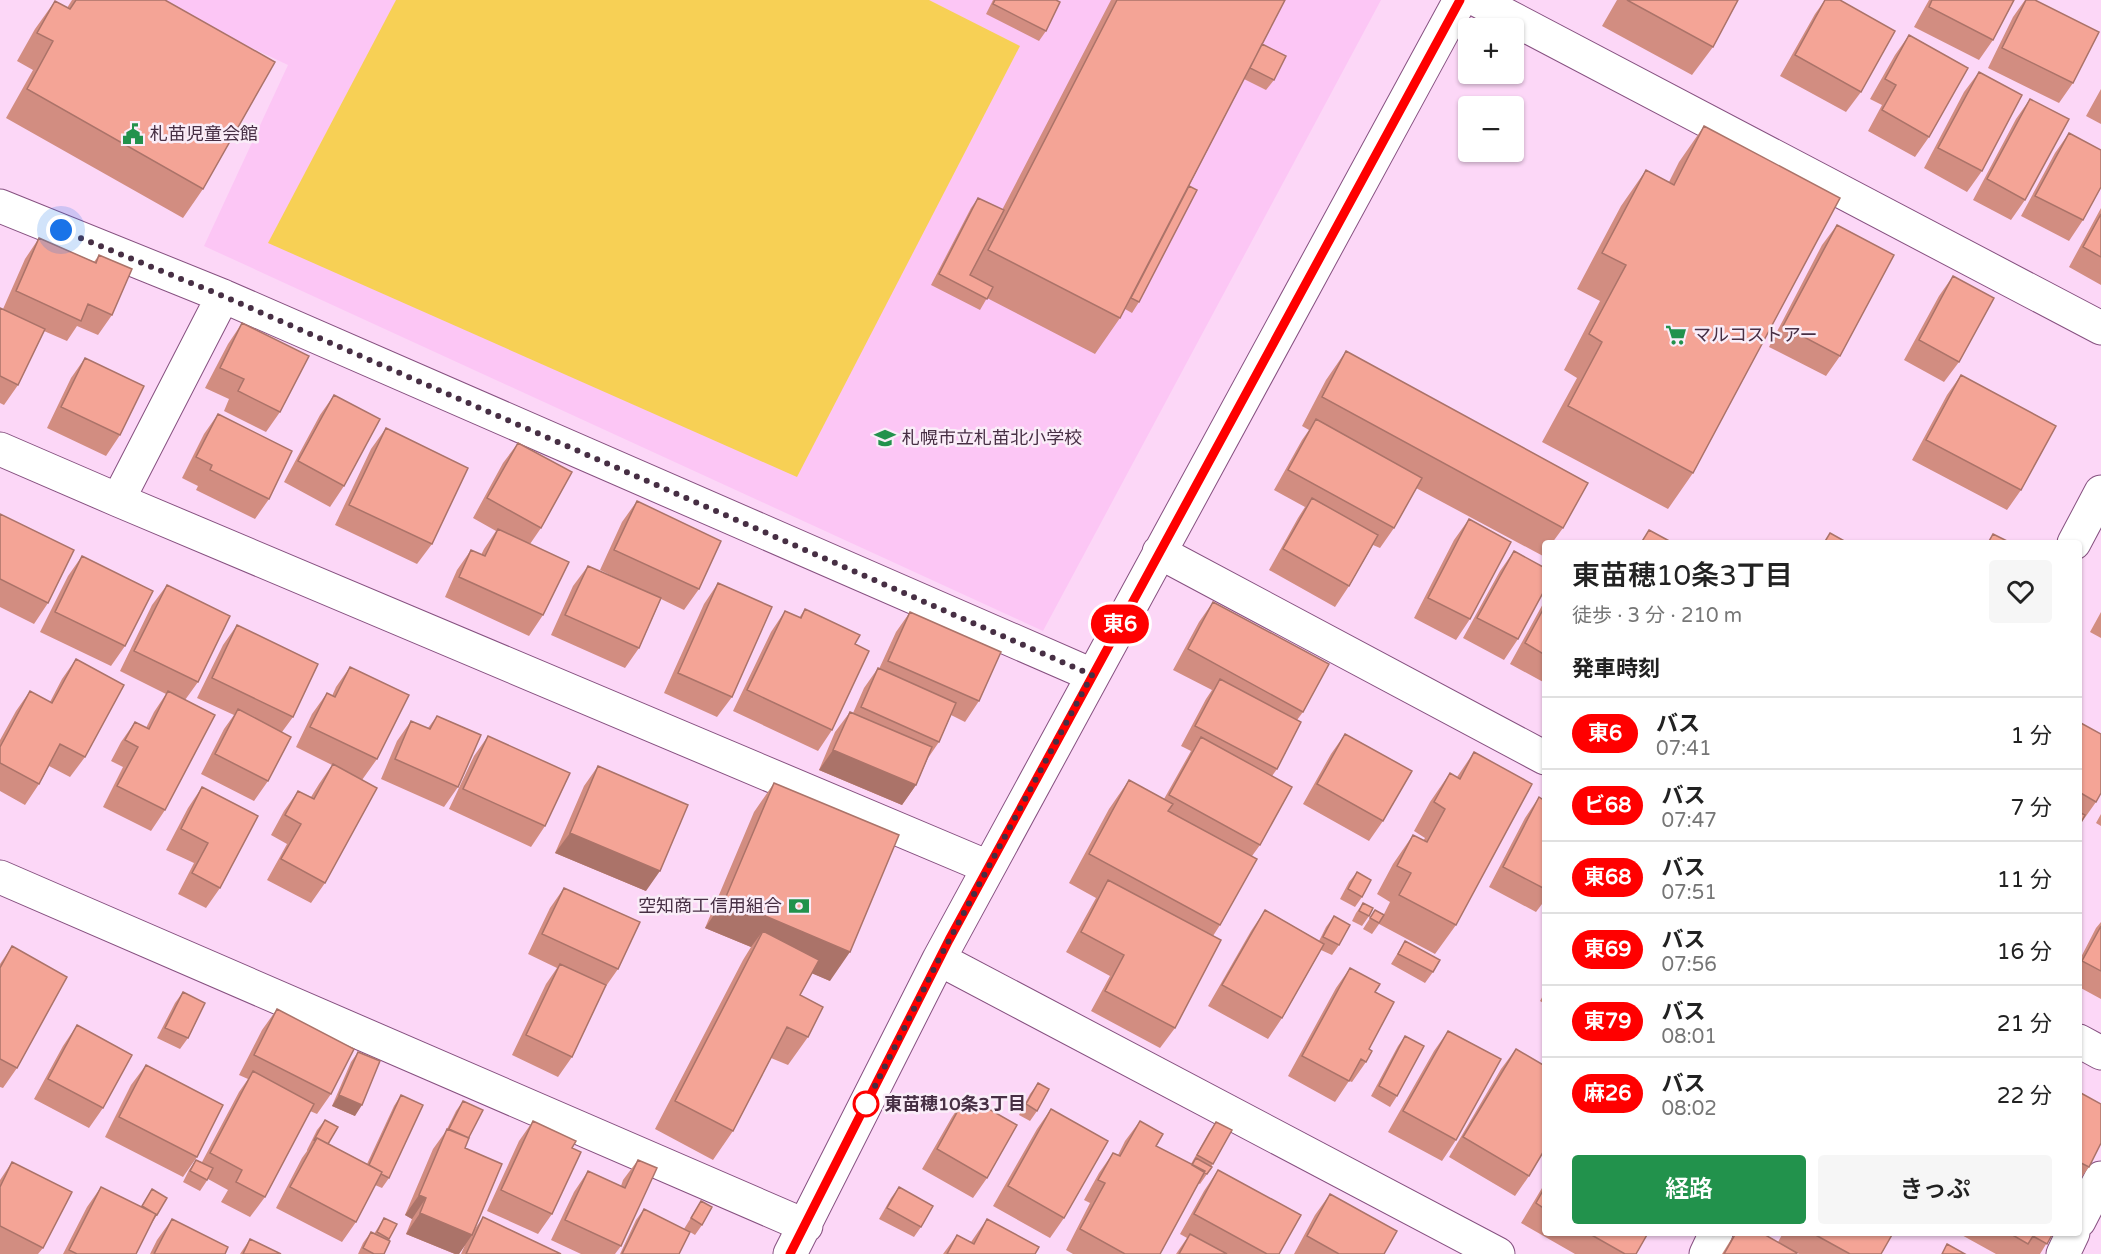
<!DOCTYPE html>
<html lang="ja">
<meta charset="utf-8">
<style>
:root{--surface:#fff;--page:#f6f6f6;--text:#222;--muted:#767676;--line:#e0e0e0;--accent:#22924c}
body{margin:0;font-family:"Varela Round","Noto Sans JP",sans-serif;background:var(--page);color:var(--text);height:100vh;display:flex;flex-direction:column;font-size:22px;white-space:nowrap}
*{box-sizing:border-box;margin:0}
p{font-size:20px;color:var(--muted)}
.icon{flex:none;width:33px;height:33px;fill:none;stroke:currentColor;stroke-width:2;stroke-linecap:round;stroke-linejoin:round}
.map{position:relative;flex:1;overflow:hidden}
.panel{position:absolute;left:1542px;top:540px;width:540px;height:696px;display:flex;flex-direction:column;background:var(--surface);border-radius:6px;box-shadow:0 2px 4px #0004}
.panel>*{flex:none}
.badge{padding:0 12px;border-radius:20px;font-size:21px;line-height:39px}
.controls{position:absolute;left:1458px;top:18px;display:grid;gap:12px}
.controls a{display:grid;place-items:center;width:66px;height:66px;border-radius:6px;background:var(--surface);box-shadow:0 2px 4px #0004;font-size:30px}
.you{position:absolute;width:30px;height:30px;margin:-15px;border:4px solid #fff;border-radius:50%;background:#1a73e8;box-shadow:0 0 0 9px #1a73e833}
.map>.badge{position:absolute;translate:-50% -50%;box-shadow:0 0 0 3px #fff}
h2{padding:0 30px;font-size:22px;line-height:54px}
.round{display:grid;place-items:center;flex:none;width:63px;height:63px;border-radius:6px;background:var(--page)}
.overview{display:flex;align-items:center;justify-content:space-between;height:102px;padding:0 30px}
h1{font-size:28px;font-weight:600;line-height:45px}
.button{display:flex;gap:12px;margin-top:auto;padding:12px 30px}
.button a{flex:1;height:69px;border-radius:6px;background:var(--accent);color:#fff;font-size:24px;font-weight:600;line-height:69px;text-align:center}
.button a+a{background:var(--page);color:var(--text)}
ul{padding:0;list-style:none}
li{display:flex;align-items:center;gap:18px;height:72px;padding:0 30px;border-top:2px solid var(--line)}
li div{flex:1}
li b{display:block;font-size:22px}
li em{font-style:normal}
li .badge{min-width:66px;font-weight:700;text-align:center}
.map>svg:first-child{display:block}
</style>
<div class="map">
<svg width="2101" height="1254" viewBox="0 0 2101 1254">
<rect width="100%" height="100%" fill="#fcd7f7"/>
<!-- built -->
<path fill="#fcc6f5" d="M149 0H1381L1043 631 204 246 288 65Z"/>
<!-- green -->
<path fill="#f7d055" d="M396 0H929L1020 46 797 477 268 243Z"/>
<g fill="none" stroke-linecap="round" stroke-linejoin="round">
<defs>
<path id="minor" d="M1477 0 2101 328
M0 206 223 296 1092 675
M0 449 118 500 988 867
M118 500 223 296
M2074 543 2101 492
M1159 552 1545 758
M0 877 806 1226
M939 959 1498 1254
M2079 1041 2101 1053
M2079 1221 2101 1178
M790 1254 939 959 1460 0
M1706 1254 1716 1233
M2063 1254 2073 1233"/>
</defs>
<!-- minor casing -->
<use href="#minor" stroke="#865180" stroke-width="35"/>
<!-- minor -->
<use href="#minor" stroke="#fff" stroke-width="33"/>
</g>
<!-- wall -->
<path fill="#d28d81" d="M72 0H165L203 189 183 218 6 118 33 70 17 61 35 29 55 1 67 8Z
M993 0H1056L1046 31 1039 41 986 14Z
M1111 0H1285L1262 44 1274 80 1266 90 1244 79 1189 186 1139 302 1132 313 1125 309 1120 318 1095 354 987 298 980 310 931 285 971 208 978 198 1002 210Z
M1617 0H1738L1713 47 1692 75 1602 26Z
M1825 0H1840L1861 92 1846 112 1780 76 1815 14Z
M1929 0H2014L1993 40 1979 60 1914 27Z
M2025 0H2035L2073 83 2059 103 1988 68 2013 17Z
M1909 35 1929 137 1915 157 1868 131 1882 105 1870 99 1895 55Z
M1979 72 1982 171 1967 192 1924 168 1964 92Z
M2101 89V124L2086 116Z
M2030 99 2025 200 2011 220 1973 200 2016 119Z
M1704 126 1693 473 1668 509 1542 442 1577 378 1564 370 1600 301 1577 289 1621 206 1646 170 1669 182 1679 162Z
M2069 133 2083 220 2069 241 2021 216 2055 153Z
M2101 208V285L2069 267Z
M1837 225 1840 356 1826 376 1769 347 1822 245Z
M39 238 94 262 99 255 112 315 98 335 77 326 67 341 44 331 18 385 4 405 0 403V308L3 309 25 259Z
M1953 276 1959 362 1944 382 1904 360 1939 296Z
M242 323 280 412 266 432 224 411 229 399 205 388 228 344Z
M1346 351 1563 528 1552 543H1545V553L1543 556 1416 488 1394 528 1380 548 1373 545 1349 586 1335 607 1269 570 1298 518 1305 507 1274 490 1302 440 1309 430 1302 426 1326 380Z
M85 358 120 435 106 456 47 428 71 378Z
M1961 375 2021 490 2007 510 1912 460 1947 395Z
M334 395 344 486 330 507 284 482 320 415Z
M218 414 269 499 255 519 196 490 198 486 182 478 204 434Z
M386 428 432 544 417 564 335 525 371 449Z
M518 443 541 528 530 544 543 615 529 636 445 597 457 570 471 550 481 555 484 549 496 531 473 518 503 463Z
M637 501 699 589 684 610 661 599 639 648 625 668 551 635 573 586 588 566 616 578 600 570 622 522Z
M0 514 48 603 34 624 0 607Z
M1469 519 1470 619 1456 640 1414 618 1454 540Z
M1514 551 1518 639 1504 660 1463 638 1500 571Z
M82 556 125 646 111 666 40 632 68 576Z
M718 583 732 697 717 717 664 693 704 604Z
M167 585 198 682 185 700 165 810 151 831 103 807 123 767 111 761 121 742 135 722 146 728 154 712 166 694 120 671 152 605Z
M1545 600V683L1510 664Z
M1213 602 1303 712 1297 720 1277 769 1272 776 1260 845 1252 856 1220 925 1213 936 1175 1028 1160 1048 1091 1011 1110 976 1066 952 1096 898 1069 883 1109 809 1129 780 1164 799 1191 751 1181 746 1206 699 1212 690 1173 670 1199 622Z
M805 609 855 644 832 730 818 751 733 711 771 632 785 611 799 618Z
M910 612 979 701 965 722 951 715 939 742 928 758 916 785 902 805 819 770 835 732 850 712 853 713 864 688 878 668 879 669 896 632Z
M2101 612V638L2090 632Z
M237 625 293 717 282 732 268 781 254 801 201 774 224 729 234 715 197 698 223 645Z
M76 659 85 757 70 777 49 766 39 784 25 805 0 791V740L16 711 30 691 50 702 62 679Z
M350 667 377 759 362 780 348 772 325 883 311 903 267 880 287 844 271 835 284 811 298 791 311 797 319 784 332 765 296 747 312 714 327 693 332 696 336 687Z
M437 716 458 787 444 807 381 779 397 741 411 721 428 728Z
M2079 722 2096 802 2079 826Z
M1345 734 1383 821 1369 841 1303 804 1331 754Z
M488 736 545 826 531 847 449 809 474 756Z
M1474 752 1456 925 1435 954 1379 924 1372 934 1363 929 1375 910 1384 914 1390 902 1377 894 1393 864 1413 835 1423 841 1425 838 1414 831 1430 802 1450 773 1457 777Z
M598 766 646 891 555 853 584 786Z
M774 783 830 981 812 973 800 995 808 1037 788 1065 771 1058 733 1131 713 1160 655 1129 743 960 751 947 705 928 754 812Z
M202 787 220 888 206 908 178 894 194 863 166 850 188 808Z
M1539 797 1545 801V900L1536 912 1489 887 1525 818Z
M2101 814V826L2096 823Z
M1357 872 1362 897 1355 907 1340 899 1349 882Z
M564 888 618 969 604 989 572 1057 558 1077 512 1055 546 984 557 968 528 954 550 908Z
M1363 903 1369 916 1362 926 1352 921 1356 913Z
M1265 910 1319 941 1326 927 1334 916 1339 945 1332 955 1321 950 1282 1018 1268 1039 1208 1006 1251 931Z
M2101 922V999L2079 987V961L2096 928Z
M1405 941 1433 972 1425 983 1391 964Z
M12 946 17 1068 3 1088 0 1087V964Z
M1350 968 1375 992 1366 1062 1352 1082 1349 1081 1335 1102 1288 1076 1336 988Z
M183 992 188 1038 180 1049 157 1038 175 1003Z
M1545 992V1004L1540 1001Z
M277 1009 331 1094 317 1114 310 1111 265 1197 250 1217 221 1202 228 1190 208 1179 200 1191 183 1182 189 1170 196 1160 202 1162 239 1092 248 1079 239 1075 262 1030Z
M77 1025 103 1108 89 1128 34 1099 63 1046Z
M1448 1031 1456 1140 1442 1161 1388 1132 1434 1051Z
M1405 1036 1397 1096 1390 1107 1371 1096 1398 1046Z
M1516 1049 1529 1176 1515 1196 1449 1157 1501 1069Z
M358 1052 355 1116 332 1106 351 1062Z
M146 1065 197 1157 183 1177 105 1137 131 1085Z
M1038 1083 1037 1111 1030 1121 1019 1115 1030 1094Z
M2079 1092 2089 1167 2079 1181Z
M401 1095 389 1178 382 1188 375 1185 356 1222 342 1242 276 1208 302 1158 307 1151V1150L317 1130 325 1120 328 1144 367 1164 394 1106Z
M966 1096 987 1178 973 1198 922 1169 952 1117Z
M463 1101 468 1139 465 1148 475 1229 483 1217 561 1254H461L465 1245 459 1254H455L406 1234 412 1219 405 1215 433 1149 446 1131 456 1111Z
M1051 1109 1064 1218 1050 1238 993 1206 1037 1129Z
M533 1121 572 1148 552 1214 538 1234 487 1211 519 1141Z
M1140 1121 1156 1146 1191 1164 1209 1132 1216 1122 1232 1130 1207 1174 1200 1184 1198 1183 1160 1254H1073L1066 1250 1090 1203 1084 1200 1099 1173 1113 1153 1118 1155 1125 1141Z
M638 1160 621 1246 615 1254H581L551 1240 574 1192 588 1171 621 1186 623 1180Z
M12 1162 43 1248 38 1254H0V1180Z
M1218 1170 1279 1254H1176L1187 1238 1180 1234 1204 1191Z
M1545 1183V1233H1648L1636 1254H1575L1521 1223Z
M101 1187 141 1207 152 1189 157 1215 150 1226 136 1254H63L87 1207Z
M899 1187 921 1227 914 1237 879 1219 891 1198Z
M1330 1194 1384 1254H1294L1315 1215Z
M701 1201 702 1225 695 1235 690 1232 679 1254H620L636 1220 644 1209 684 1229Z
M384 1218 397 1224 388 1240 384 1254H358L363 1243 371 1232 374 1234Z
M172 1219 225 1254H150L157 1240Z
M987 1219 1035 1254H943L957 1235 971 1242Z
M1735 1233H1762L1778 1242 1783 1233H1893L1881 1254H1799L1797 1253 1796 1254H1722Z
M1958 1233H2053L2040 1254H1996Z
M250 1239 281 1254H240Z"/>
<!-- shaded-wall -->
<path fill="#ab7369" d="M833 750 916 785 902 805 819 770Z
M570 833 660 871 646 891 555 853Z
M725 899 850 952 830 981 754 949 763 931 751 947 705 928Z
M339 1095 362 1105 355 1116 332 1106Z
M419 1195 426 1198 412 1219 405 1215Z
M420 1213 472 1235 459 1254H455L406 1234Z"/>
<!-- building -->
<path fill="#f4a496" stroke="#ab7369" stroke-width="1.5" d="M76 0H165L275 62 203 189 27 89 53 41 37 33 55 1 70 9Z
M995 0H1056L1060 2 1046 31 993 4Z
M1117 0H1285L1120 318 988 250Z
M1627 0H1738L1713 47Z
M1825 0H1840L1895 31 1861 92 1795 55Z
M1932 0H2014L1993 40 1929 7Z
M2026 0H2035L2099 32 2073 83 2002 48Z
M1909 35 1968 68 1929 137 1882 110 1896 85 1885 79Z
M1262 44 1286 56 1274 80 1250 68Z
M1979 72 2022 95 1982 171 1938 148Z
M2030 99 2069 119 2025 200 1987 179Z
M1704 126 1840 198 1693 473 1568 406 1602 342 1589 334 1626 265 1602 253 1646 170 1674 185Z
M2069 133 2101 150V187L2083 220 2035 196Z
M1189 186 1197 190 1139 302 1131 298Z
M978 198 1004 210 970 275 993 287 987 299 939 274Z
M2101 214V257L2083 247Z
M1837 225 1894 255 1840 356 1783 326Z
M39 238 96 263 99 255 132 269 112 315 88 304 81 321 16 291Z
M1953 276 1994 298 1959 362 1919 340Z
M0 308 45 329 18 385 0 376Z
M242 323 309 356 280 412 238 391 244 379 220 368Z
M1346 351 1588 483 1563 528 1322 397Z
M85 358 144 386 120 435 61 407Z
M1961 375 2056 426 2021 490 1926 440Z
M334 395 380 419 344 486 298 461Z
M218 414 292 451 269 499 210 470 212 465 196 457Z
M1316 419 1422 478 1394 528 1288 470Z
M386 428 468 468 432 544 349 505Z
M518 443 572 472 541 528 487 498Z
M1312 498 1378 535 1349 586 1283 549Z
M637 501 721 541 699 589 614 550Z
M0 514 74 550 48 603 0 579Z
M1469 519 1511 542 1470 619 1428 598Z
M498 529 569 562 543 615 459 577 471 550 485 556Z
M1649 530 1673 543H1641Z
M1830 533 1848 543H1824Z
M1993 534 2011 543H1988Z
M1514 551 1545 568V589L1518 639 1477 618Z
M82 556 153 591 125 646 55 612Z
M588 566 661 598 639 648 565 615Z
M718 583 772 607 732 697 678 673Z
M167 585 230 616 198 682 134 651Z
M1213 602 1329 664 1303 712 1188 649Z
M1545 606V655L1525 643Z
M805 609 860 635 855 644 869 651 832 730 747 690 785 611 801 618Z
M910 612 1001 652 979 701 888 661Z
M237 625 318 664 293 717 212 678Z
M76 659 124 685 85 757 60 744 39 784 0 763V747L30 691 52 703Z
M350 667 409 695 377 759 310 727 327 693 335 697Z
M878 668 956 703 939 742 861 707Z
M1220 679 1301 722 1277 769 1195 726Z
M168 691 215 715 165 810 117 786 138 747 125 740 135 722 149 729Z
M238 709 291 737 268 781 215 754Z
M850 712 932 747 916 785 833 750Z
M437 716 481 735 458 787 395 759 411 721 430 729Z
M2079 722 2101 734V793L2096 802 2079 792Z
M1345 734 1412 771 1383 821 1317 784Z
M488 736 570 773 545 826 463 789Z
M1201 737 1292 787 1260 845 1169 795Z
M1474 752 1532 784 1456 925 1399 895 1411 873 1397 866 1413 835 1427 842 1445 809 1434 802 1450 773 1460 779Z
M333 764 377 788 325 883 281 859 301 824 285 815 298 791 314 799Z
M598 766 688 805 660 871 570 833Z
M1129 780 1173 804 1168 811 1257 859 1220 925 1089 854Z
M774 783 899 835 850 952 725 899Z
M202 787 258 816 220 888 192 873 208 843 181 829Z
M1539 797 1545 801V889L1503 867Z
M2079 812 2085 815 2079 826Z
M1357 872 1371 880 1362 897 1348 889Z
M1108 880 1221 940 1175 1028 1105 991 1124 955 1081 932Z
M564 888 640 922 618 969 542 934Z
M1363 903 1373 908 1369 916 1359 911Z
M1265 910 1324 944 1282 1018 1222 985Z
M1375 910 1384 915 1379 923 1370 918Z
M1334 916 1350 925 1339 945 1323 937Z
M2101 926V971L2082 961Z
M763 931 819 960 800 995 823 1007 808 1037 787 1027 733 1131 675 1101Z
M1405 941 1440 960 1433 972 1398 954Z
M12 946 67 977 17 1068 0 1059V968Z
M560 964 606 985 572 1057 526 1035Z
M1350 968 1380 984 1375 992 1394 1002 1369 1049 1372 1051 1366 1062 1361 1059 1349 1081 1302 1056Z
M183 992 205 1003 188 1038 165 1028Z
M277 1009 354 1049 331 1094 254 1055Z
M77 1025 132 1055 103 1108 48 1079Z
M1448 1031 1501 1059 1456 1140 1403 1111Z
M1405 1036 1424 1046 1397 1096 1379 1086Z
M1516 1049 1545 1066V1149L1529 1176 1463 1137Z
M358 1052 380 1061 362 1105 339 1095Z
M146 1065 223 1105 197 1157 119 1117Z
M253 1071 314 1104 265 1197 236 1182 242 1170 210 1153Z
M1038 1083 1049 1089 1037 1111 1026 1104Z
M2079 1092 2101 1104V1143L2089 1167 2079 1162Z
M401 1095 423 1105 389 1178 381 1174 382 1172 369 1165Z
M966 1096 1017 1125 987 1178 937 1149Z
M463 1101 483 1110 468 1139 469 1138 449 1129Z
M1051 1109 1108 1141 1064 1218 1008 1186Z
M325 1120 338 1127 328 1144 317 1138 315 1141 314 1140Z
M533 1121 576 1141 572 1148 581 1152 552 1214 501 1190Z
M1140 1121 1163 1134 1156 1146 1205 1171 1160 1254H1125L1080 1229 1105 1183 1098 1180 1113 1153 1120 1156Z
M1216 1122 1232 1130 1213 1164 1197 1155Z
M447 1129 469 1138 465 1148 502 1164 472 1235 420 1213 426 1198 419 1195Z
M317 1138 382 1172 356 1222 290 1187Z
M1196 1158 1212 1167 1207 1174 1192 1165Z
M196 1160 213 1168 207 1180 190 1171Z
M638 1160 657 1168 621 1246 565 1220 588 1171 625 1188Z
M12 1162 72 1192 43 1248 0 1226V1187Z
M1218 1170 1301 1215 1279 1254H1267L1194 1214Z
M101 1187 156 1214 136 1254H77L69 1250Z
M899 1187 933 1206 921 1227 887 1208Z
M1545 1187V1209L1536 1203Z
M152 1189 167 1198 157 1215 142 1206Z
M1330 1194 1397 1231 1384 1254H1339L1307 1236Z
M701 1201 712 1207 702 1225 691 1218Z
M644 1209 690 1232 679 1254H622Z
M483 1217 561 1254H466Z
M384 1218 397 1224 389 1239 377 1232Z
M172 1219 228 1247 225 1254H154Z
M987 1219 1039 1247 1035 1254H947L957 1235 974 1244Z
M371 1232 390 1241 384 1254H374L363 1248Z
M1588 1233H1648L1636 1254H1625Z
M1736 1233H1762L1797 1253 1796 1254H1724Z
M1812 1233H1893L1881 1254H1850Z
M2009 1233H2053L2047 1244 2033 1236 2028 1244Z
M1190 1234 1227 1254H1179Z
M250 1239 281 1254H243Z
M1947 1244 1965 1254H1942Z"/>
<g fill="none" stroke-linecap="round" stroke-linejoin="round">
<defs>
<path id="line" d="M790 1254 949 940 1460 0"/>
</defs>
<!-- line casing -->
<use href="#line" stroke="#fff" stroke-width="14"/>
<!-- line -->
<use href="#line" stroke="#f00" stroke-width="9"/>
<!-- walk -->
<path stroke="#472f44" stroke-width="6" stroke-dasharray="0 10.8" d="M61 230 223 296 1092 675 939 959 866 1104"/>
</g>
<!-- icons -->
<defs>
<symbol id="civic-bare" viewBox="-9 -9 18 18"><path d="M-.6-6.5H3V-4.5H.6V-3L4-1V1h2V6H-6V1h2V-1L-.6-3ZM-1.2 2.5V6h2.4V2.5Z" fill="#22924c" stroke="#faedf8" stroke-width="2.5" paint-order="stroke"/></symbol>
<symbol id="supermarket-bare" viewBox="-9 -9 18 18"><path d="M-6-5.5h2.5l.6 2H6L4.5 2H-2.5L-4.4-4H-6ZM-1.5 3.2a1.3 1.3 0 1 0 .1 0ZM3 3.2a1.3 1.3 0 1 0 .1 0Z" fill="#22924c" stroke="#faedf8" stroke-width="2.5" paint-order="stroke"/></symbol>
<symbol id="school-bare" viewBox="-9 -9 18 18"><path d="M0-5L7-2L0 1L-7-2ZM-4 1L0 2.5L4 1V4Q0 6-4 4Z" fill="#22924c" stroke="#faedf8" stroke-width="2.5" paint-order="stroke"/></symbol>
<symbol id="bank-bare" viewBox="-9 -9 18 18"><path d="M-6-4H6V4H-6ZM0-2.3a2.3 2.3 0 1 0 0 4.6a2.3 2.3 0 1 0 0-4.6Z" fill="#22924c" stroke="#faedf8" stroke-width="2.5" paint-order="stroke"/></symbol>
</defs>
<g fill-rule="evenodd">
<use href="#civic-bare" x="118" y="119" width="30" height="30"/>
<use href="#supermarket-bare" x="1661" y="320" width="30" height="30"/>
<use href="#school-bare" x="870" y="423" width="30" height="30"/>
<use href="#bank-bare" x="784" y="891" width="30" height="30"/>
</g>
<!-- markers -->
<circle fill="#fff" stroke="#f00" stroke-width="3" cx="866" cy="1104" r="12"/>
<g text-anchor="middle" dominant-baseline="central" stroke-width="5" stroke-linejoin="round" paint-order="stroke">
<!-- poi labels -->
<g font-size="18" fill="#472f44" stroke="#faedf8" text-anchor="start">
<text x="150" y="134">札苗児童会館</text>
<text x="1693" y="335">マルコストアー</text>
<text x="902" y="438">札幌市立札苗北小学校</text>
<text x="782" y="906" text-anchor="end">空知商工信用組合</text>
</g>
<!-- stop labels -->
<g font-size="18" font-weight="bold" fill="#472f44" stroke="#faedf8" text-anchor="start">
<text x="884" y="1104">東苗穂10条3丁目</text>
</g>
</g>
</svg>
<div class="controls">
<a>+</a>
<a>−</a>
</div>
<div class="you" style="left:61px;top:230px"></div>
<b class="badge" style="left:1120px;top:624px;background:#f00;color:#fff">東6</b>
<section class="panel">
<div class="overview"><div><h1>東苗穂10条3丁目</h1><p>徒歩 · 3 分 · 210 m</p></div><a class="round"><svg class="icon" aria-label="heart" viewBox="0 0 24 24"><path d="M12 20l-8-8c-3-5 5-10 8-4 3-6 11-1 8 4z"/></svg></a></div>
<h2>発車時刻</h2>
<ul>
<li><span class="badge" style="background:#f00;color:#fff">東6</span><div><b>バス</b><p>07:41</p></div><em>1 分</em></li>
<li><span class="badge" style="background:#f00;color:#fff">ビ68</span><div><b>バス</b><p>07:47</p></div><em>7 分</em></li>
<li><span class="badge" style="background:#f00;color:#fff">東68</span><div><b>バス</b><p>07:51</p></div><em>11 分</em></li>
<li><span class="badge" style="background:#f00;color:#fff">東69</span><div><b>バス</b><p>07:56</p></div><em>16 分</em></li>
<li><span class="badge" style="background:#f00;color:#fff">東79</span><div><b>バス</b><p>08:01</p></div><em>21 分</em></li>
<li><span class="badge" style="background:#f00;color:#fff">麻26</span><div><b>バス</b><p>08:02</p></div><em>22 分</em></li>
</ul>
<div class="button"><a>経路</a><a>きっぷ</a></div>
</section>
</div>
